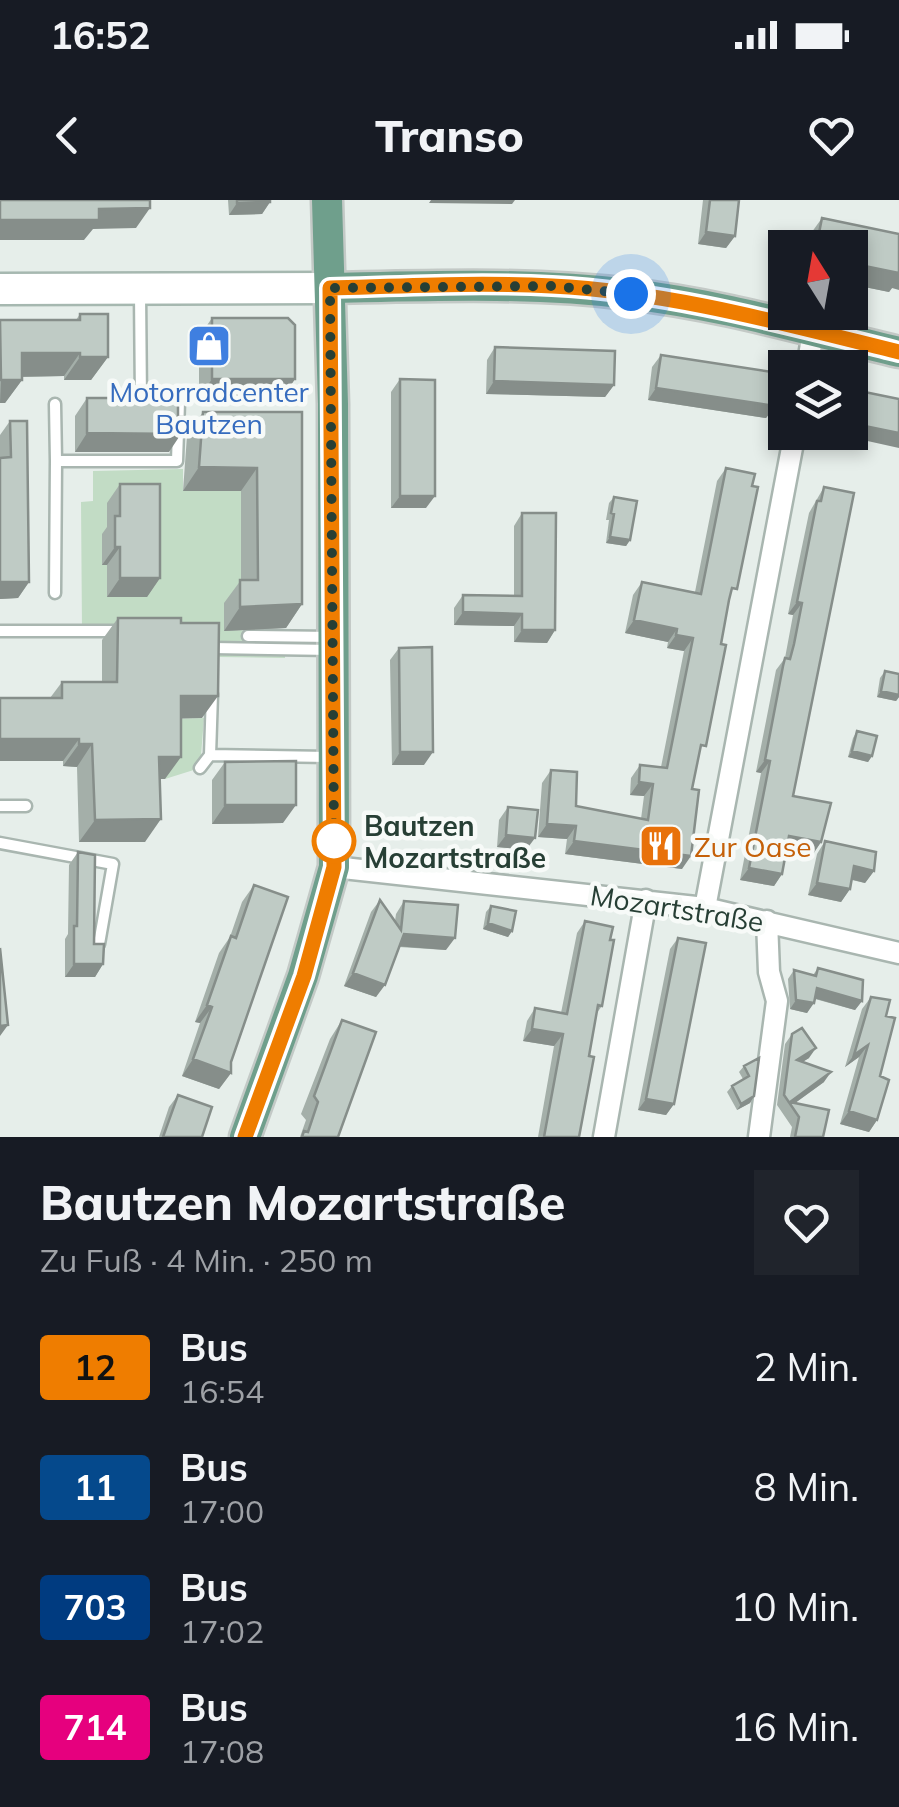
<!DOCTYPE html>
<html lang="de">
<meta charset="utf-8">
<style>
:root{--surface:#171b24;--page:#20242c;--text:#f1f3f6;--muted:#9ea1a6}
body{margin:0;font-family:Mulish,sans-serif;background:var(--page);color:var(--text);height:100vh;display:flex;flex-direction:column;font-size:38px;white-space:nowrap}
*{box-sizing:border-box;margin:0}
p{font-size:32px;color:var(--muted)}
.icon{flex:none;width:55px;height:55px;fill:none;stroke:currentColor;stroke-width:2;stroke-linecap:round;stroke-linejoin:round}
.map{position:relative;height:937px;overflow:hidden}
.side{display:flex;flex-direction:column;background:var(--surface);flex:1}
.side>*{flex:none}
.badge{padding:0 20px;border-radius:8px;font-size:35px;line-height:65px}
.needle{width:65px;rotate:349deg}
.buttons{position:absolute;left:768px;top:30px;display:grid;gap:20px}
.buttons a{display:grid;place-items:center;width:100px;height:100px;border-radius:0px;background:var(--surface);box-shadow:0 5px 15px #0003;font-size:50px}
.you{position:absolute;width:50px;height:50px;margin:-25px;border:8px solid #fff;border-radius:50%;background:#1a73e8;box-shadow:0 0 0 15px #1a73e833}
.map>.badge{position:absolute;translate:-50% -50%;box-shadow:0 0 0 5px #fff}
.round{display:grid;place-items:center;flex:none;width:105px;height:105px;border-radius:0px;background:var(--page)}
.summary{display:flex;align-items:center;justify-content:space-between;height:170px;padding:0 40px}
h1{font-size:48px;font-weight:800;line-height:75px}
ul{padding:0;list-style:none}
li{display:flex;align-items:center;gap:30px;height:120px;padding:0 40px}
li div{flex:1}
li b{display:block;font-size:38px}
li em{font-style:normal}
li .badge{min-width:110px;font-weight:700;text-align:center}
.status{display:flex;justify-content:space-between;align-items:center;height:70px;padding:0 50px;background:var(--surface);direction:ltr}
.status svg{height:28px;fill:currentColor}
header{display:flex;justify-content:space-between;align-items:center;height:130px;padding:0 40px;background:var(--surface);font-size:45px;font-weight:800}
.map>svg:first-child{display:block}
</style>
<div class="status"><b>16:52</b><svg viewBox="0 0 49 12"><path d="M0 12V9h3v3zM5 12V6h3v6zM10 12V3h3v9zM15 12V0h3v12zM26 1h20v11H26zM47 4h2v5h-2z"/></svg></div>
<header><svg class="icon" aria-label="back" viewBox="0 0 24 24"><path d="M15 5l-7 7 7 7"/></svg>Transo<svg class="icon" aria-label="heart" viewBox="0 0 24 24"><path d="M12 20l-8-8c-3-5 5-10 8-4 3-6 11-1 8 4z"/></svg></header>
<div class="map">
<svg width="899" height="937" viewBox="0 0 899 937">
<rect width="100%" height="100%" fill="#e6eeea"/>
<!-- green -->
<path fill="#c2dcc5" d="M183 269V291L241 285V403L224 430 286 431 285 458 220 457 82 430 81 302 93 301V271Z
M204 518 200 568 165 579V519Z"/>
<g fill="none" stroke-linecap="round" stroke-linejoin="round">
<defs>
<path id="service" d="M140 93 141 202
M55 204 56 261
M55 393 56 261H177L179 202
M0 431H119
M248 436 332 437
M213 448 332 450
M212 494 210 555 328 557
M200 568 210 555
M0 606H26
M0 643 113 664 99 744"/>
<path id="minor" d="M807 168 813 132
M334 667 705 708 899 753
M705 708 795 232
M604 937 646 700
M759 937 777 801 769 772 767 721"/>
<path id="secondary" d="M0 89 330 88"/>
<path id="primary" d="M330 88C430 86 529 82 629 94 720 104 810 131 899 152
M245 937 303 776 334 667 333 204 327 0"/>
</defs>
<!-- service casing -->
<use href="#service" stroke="#a9b6b0" stroke-width="15"/>
<!-- minor casing -->
<use href="#minor" stroke="#a9b6b0" stroke-width="25"/>
<!-- secondary casing -->
<use href="#secondary" stroke="#a6b8b0" stroke-width="35"/>
<!-- primary casing -->
<use href="#primary" stroke="#c3c9c6" stroke-width="35"/>
<!-- service -->
<use href="#service" stroke="#fff" stroke-width="10"/>
<!-- minor -->
<use href="#minor" stroke="#fff" stroke-width="20"/>
<!-- secondary -->
<use href="#secondary" stroke="#fff" stroke-width="30"/>
<!-- primary -->
<use href="#primary" stroke="#6f9f8c" stroke-width="30"/>
</g>
<!-- wall -->
<path fill="#a4afa9" d="M228 0H270V2L262 14 229 15Z
M703 0H739L735 36 726 48 698 44Z
M822 18 892 88 889 92 850 84V48H807L809 36Z
M80 114 108 157 91 180H64V176L22 177V180L5 203H0V120H76Z
M212 118 295 179 282 198H199V137Z
M495 147 614 185 605 197 486 194 487 160Z
M661 155 775 206 766 218 648 200 652 167Z
M400 179 426 308H391V192Z
M87 198 169 252H75V216Z
M203 212H302V404L286 428 224 431V403L241 380V291H183L187 236Z
M10 221 29 382 18 398 0 399V235Z
M726 268 729 400 692 589 682 669 565 654 567 639 538 637 542 583 551 570 576 606 641 619 644 596 630 595 631 578 640 565 661 567 684 451 667 448 668 442 625 433 633 395 642 382 695 392 717 281Z
M120 284 160 378 147 397H107V365H102V334L107 327V303Z
M824 287 793 596 821 642 813 654 786 649 782 674 774 686 740 680 761 573 756 572 776 470 785 458 793 415 788 414 809 313Z
M614 297 630 340 626 346 606 343 609 320H606L609 303Z
M522 313 555 430 547 443 514 442V426L454 425V408L463 395 514 396V326Z
M118 418 181 423 202 518H181L165 579H160L145 642H79L77 567 63 566V561H0V498H50L62 482H102V440Z
M399 448 424 565H392L390 460Z
M885 471 899 474V497L896 501 877 497 880 478Z
M857 531 872 556 868 562 848 557 853 538Z
M225 562 283 623 212 624V580Z
M508 607 526 650 497 647 499 620Z
M825 641 874 671 865 683 852 680 850 689 841 702 808 695 817 654Z
M78 652 94 744 103 764 95 777H65V739L68 734 69 665Z
M254 685 231 862V873L219 889 182 876 200 823 195 822 219 753 230 737 242 702Z
M380 700 395 721 396 714 404 701 446 750 399 747 376 797 344 786 371 712Z
M491 706 512 731 508 737 483 729 486 712Z
M585 721 610 740 602 806 596 814 589 856 579 937H538L554 846 523 841 527 821 535 808 561 813 577 733Z
M678 738 674 904 666 915 638 910 670 749Z
M818 768 862 801 855 810 815 799 807 813 790 809 788 779 794 770 813 775Z
M871 797 886 816 880 876 877 920 869 932 840 924 859 857 845 867 862 809Z
M342 820 338 937H300L306 920 301 914 330 839Z
M792 834 809 858 802 862 824 882 795 903 823 937H790L792 927 777 905 785 844Z
M759 858 754 896 750 903 737 910 727 892 732 886 743 879 739 872 744 866Z
M178 895 202 937H159L169 907Z"/>
<!-- shaded-wall -->
<path fill="#868e8a" d="M431 0H515L512 4 429 3Z
M270 2 262 14 229 15 237 3Z
M150 8 136 28 93 29 84 40H0V20L99 9Z
M706 32 735 36 726 48 698 44Z
M850 63 899 73V90L892 88 889 92 850 84Z
M22 153H80L64 176 5 177Z
M80 157H108L91 180H64Z
M212 179H295L282 198H199Z
M1 180H22L5 203H0Z
M494 181 614 185 605 197 486 194Z
M656 188 775 206 766 218 648 200Z
M850 223 899 233V248L827 232H850Z
M87 233 181 234 169 252H75Z
M199 267 257 268 241 291H183Z
M400 296H435L426 308H391Z
M610 337 630 340 626 346 606 343Z
M115 347H120L107 365H102Z
M120 378H160L147 397H107Z
M0 382H29L18 398 0 399Z
M797 402 802 403 793 415 788 414Z
M302 404 286 428 224 431 240 407Z
M463 412 522 414 514 426 454 425Z
M634 420 677 429 668 442 625 433Z
M522 430H555L547 443 514 442Z
M676 435 693 438 684 451 667 448Z
M881 491 899 495V497L896 501 877 497Z
M181 496H218L202 518 166 519Z
M0 539H79L63 561H0Z
M79 544H92L77 567 63 566Z
M852 551 872 556 868 562 848 557Z
M400 552H433L424 565H392Z
M159 557H181L165 579H144Z
M765 560 770 561 761 573 756 572Z
M639 582 653 584 644 596 630 595Z
M225 605H296L283 623 212 624Z
M161 619 145 642H79L95 620Z
M547 624 576 626 567 639 538 637Z
M506 635 535 638 526 650 497 647Z
M789 636 821 642 813 654 780 648Z
M574 641 691 656 682 669 565 654Z
M854 666 874 671 865 683 846 678Z
M749 668 782 674 774 686 740 680Z
M817 683 850 689 841 702 808 695Z
M488 723 512 731 508 737 483 729Z
M404 734 455 738 446 750 395 746Z
M74 764H103L95 777H65Z
M353 773 385 785 376 797 344 786Z
M817 788 862 801 855 810 810 797Z
M796 800 814 803 807 813 790 809Z
M207 805 212 807 200 823 195 822Z
M8 825 0 836V826Z
M532 829 563 834 554 846 523 841Z
M868 845 859 857 845 867 854 855Z
M816 848 809 858 790 870 797 860Z
M193 859 231 873 219 889 182 876Z
M831 872 824 882 791 906 789 903Z
M754 896 750 903 737 910 741 904Z
M646 899 674 904 666 915 638 910Z
M849 911 877 920 869 932 840 924Z"/>
<!-- building -->
<path fill="#bfcbc5" stroke="#868e8a" stroke-width="2.5" d="M0 0H150V8L99 9V20H0Z
M237 0H270V2L237 3Z
M710 0H739L735 36 706 32Z
M822 18 899 34V73L850 63V48H816Z
M80 114H108V157H80V153H22V180H1L0 120H80Z
M212 118H288L295 125V179H212Z
M495 147 615 151 614 185 494 181Z
M661 155 779 173 775 206 656 188Z
M400 179 435 180V296H400Z
M850 189 899 199V233L850 223Z
M87 198H178V217H182L181 234 87 233Z
M203 212H302V404L240 407V380H258L257 268 199 267Z
M10 221H27L29 382H0V258L11 257Z
M726 268 755 274 752 286 758 287 737 389 732 388 729 400 721 444 726 445 706 546 701 545 692 589 699 590 691 656 574 641 576 626 547 624 551 570 577 572 576 606 648 620 653 584 639 582 640 565 667 568 693 438 676 435 677 429 634 420 642 382 701 394Z
M120 284H160V378H120V347H115V316H120Z
M824 287 854 293 793 596 831 603 821 642 789 636 782 674 749 668 770 561 765 560 783 466 785 458 790 459 794 444 802 403 797 402 817 301H821Z
M614 297 637 301 630 340 610 337 614 314 611 313Z
M522 313H556L555 430H522V414L463 412V395L522 396Z
M118 418H181V423H219L218 496H181V557H159L161 619 95 620 92 544H79V539H0V498H62V482H117Z
M432 447 433 552H400L399 448Z
M885 471 899 474V495L881 491Z
M857 531 877 536 872 556 852 551Z
M296 561V605H225V562Z
M508 607 538 610 535 638 506 635Z
M825 641 876 652 874 671 854 666 850 689 817 683Z
M78 652 95 655 94 744H104L103 764H74V726H77Z
M254 685 288 697 231 862V873L193 859 212 807 207 805 228 745 231 736 236 738Z
M380 700 401 730 404 701 458 705 455 738 404 734 385 785 353 773Z
M491 706 516 711 512 731 488 723Z
M585 721 613 727 610 740H614L602 806 598 805 589 856 594 857 579 937H544L563 834 532 829 535 808 567 814Z
M678 738 706 743 674 904 646 899Z
M0 748 8 825 0 826Z
M818 768 863 780 862 801 817 788 814 803 796 800 794 770 816 776Z
M871 797 890 800 886 816 895 818 880 876 889 880 877 920 849 911 868 845 854 855Z
M342 820 376 832 338 937H302L304 931 308 932 318 902 314 896Z
M802 828 816 848 797 860 831 872 790 902 829 910 823 937H795L799 917 784 895 792 834Z
M759 858 754 896 741 904 732 886 749 876 744 866Z
M178 895 212 907 202 937H163Z"/>
<g fill="none" stroke-linecap="round" stroke-linejoin="round">
<defs>
<path id="line" d="M245 937 304 776 334 667 330 88C403 86 478 82 552 86 670 92 785 124 899 152"/>
</defs>
<!-- line casing -->
<use href="#line" stroke="#fff" stroke-width="22"/>
<!-- line -->
<use href="#line" stroke="#ef7d00" stroke-width="15"/>
<!-- walk -->
<path stroke="#273f35" stroke-width="10" stroke-dasharray="0 18" d="M334 641 330 88 553 86 631 94"/>
</g>
<!-- icons -->
<defs>
<symbol id="shop-square" viewBox="-11 -11 22 22"><rect x="-9" y="-9" width="18" height="18" rx="4" fill="#3f7fe0" stroke="#f7faf8"/><path d="M-5-2.5h2.3a2.7 3.5 0 0 1 5.4 0H5L5.5 6h-11ZM-1.5-2.5h3a1.5 2.3 0 0 0-3 0Z" fill="#fff"/></symbol>
<symbol id="restaurant-square" viewBox="-11 -11 22 22"><rect x="-9" y="-9" width="18" height="18" rx="4" fill="#e8710a" stroke="#f7faf8"/><path d="M-5-6h1v4h1v-4h1v4h1v-4h1v5L-1.5 .5V6h-2V.5L-5-1ZM5-6V6H3V1.5H1.5Q1.5-4 5-6Z" fill="#fff"/></symbol>
</defs>
<g fill-rule="evenodd">
<use href="#shop-square" x="184" y="121" width="50" height="50"/>
<use href="#restaurant-square" x="636" y="621" width="50" height="50"/>
</g>
<!-- markers -->
<circle fill="#fff" stroke="#ef7d00" stroke-width="5" cx="334" cy="641" r="20"/>
<g text-anchor="middle" dominant-baseline="central" stroke-width="9" stroke-linejoin="round" paint-order="stroke">
<!-- shop labels -->
<g font-size="28" fill="#366cbe" stroke="#f7faf8">
<text x="209" y="191">Motorradcenter<tspan x="209" dy="32">Bautzen</tspan></text>
</g>
<!-- stop labels -->
<g font-size="28" font-weight="bold" fill="#273f35" stroke="#f7faf8" text-anchor="start">
<text x="364" y="625">Bautzen<tspan x="364" dy="32">Mozartstraße</tspan></text>
</g>
<!-- food labels -->
<g font-size="28" fill="#c56008" stroke="#f7faf8" text-anchor="start">
<text x="694" y="646">Zur Oase</text>
</g>
<!-- street labels -->
<g font-size="28" fill="#273f35" stroke="#f7faf8">
<text transform="translate(677 708) rotate(9)">Mozartstraße</text>
</g>
</g>
</svg>
<div class="buttons">
<a><svg class="needle" viewBox="-14 -14 28 28"><path d="M0-13l5 13h-10z" fill="#e53935"/><path d="M0 13l5-13h-10z" fill="#9ea1a6"/></svg></a>
<a><svg class="icon" aria-label="layers" viewBox="0 0 24 24"><path d="M12 4l9 5-9 5-9-5zM3 14l9 5 9-5"/></svg></a>
</div>
<div class="you" style="left:631px;top:94px"></div>
</div>
<section class="side">
<div class="summary"><div><h1>Bautzen Mozartstraße</h1><p>Zu Fuß · 4 Min. · 250 m</p></div><a class="round"><svg class="icon" aria-label="heart" viewBox="0 0 24 24"><path d="M12 20l-8-8c-3-5 5-10 8-4 3-6 11-1 8 4z"/></svg></a></div>
<ul>
<li><span class="badge" style="background:#ef7d00;color:#111">12</span><div><b>Bus</b><p>16:54</p></div><em>2 Min.</em></li>
<li><span class="badge" style="background:#05498c;color:#fff">11</span><div><b>Bus</b><p>17:00</p></div><em>8 Min.</em></li>
<li><span class="badge" style="background:#003b80;color:#fff">703</span><div><b>Bus</b><p>17:02</p></div><em>10 Min.</em></li>
<li><span class="badge" style="background:#e6007e;color:#fff">714</span><div><b>Bus</b><p>17:08</p></div><em>16 Min.</em></li>
</ul>
</section>
